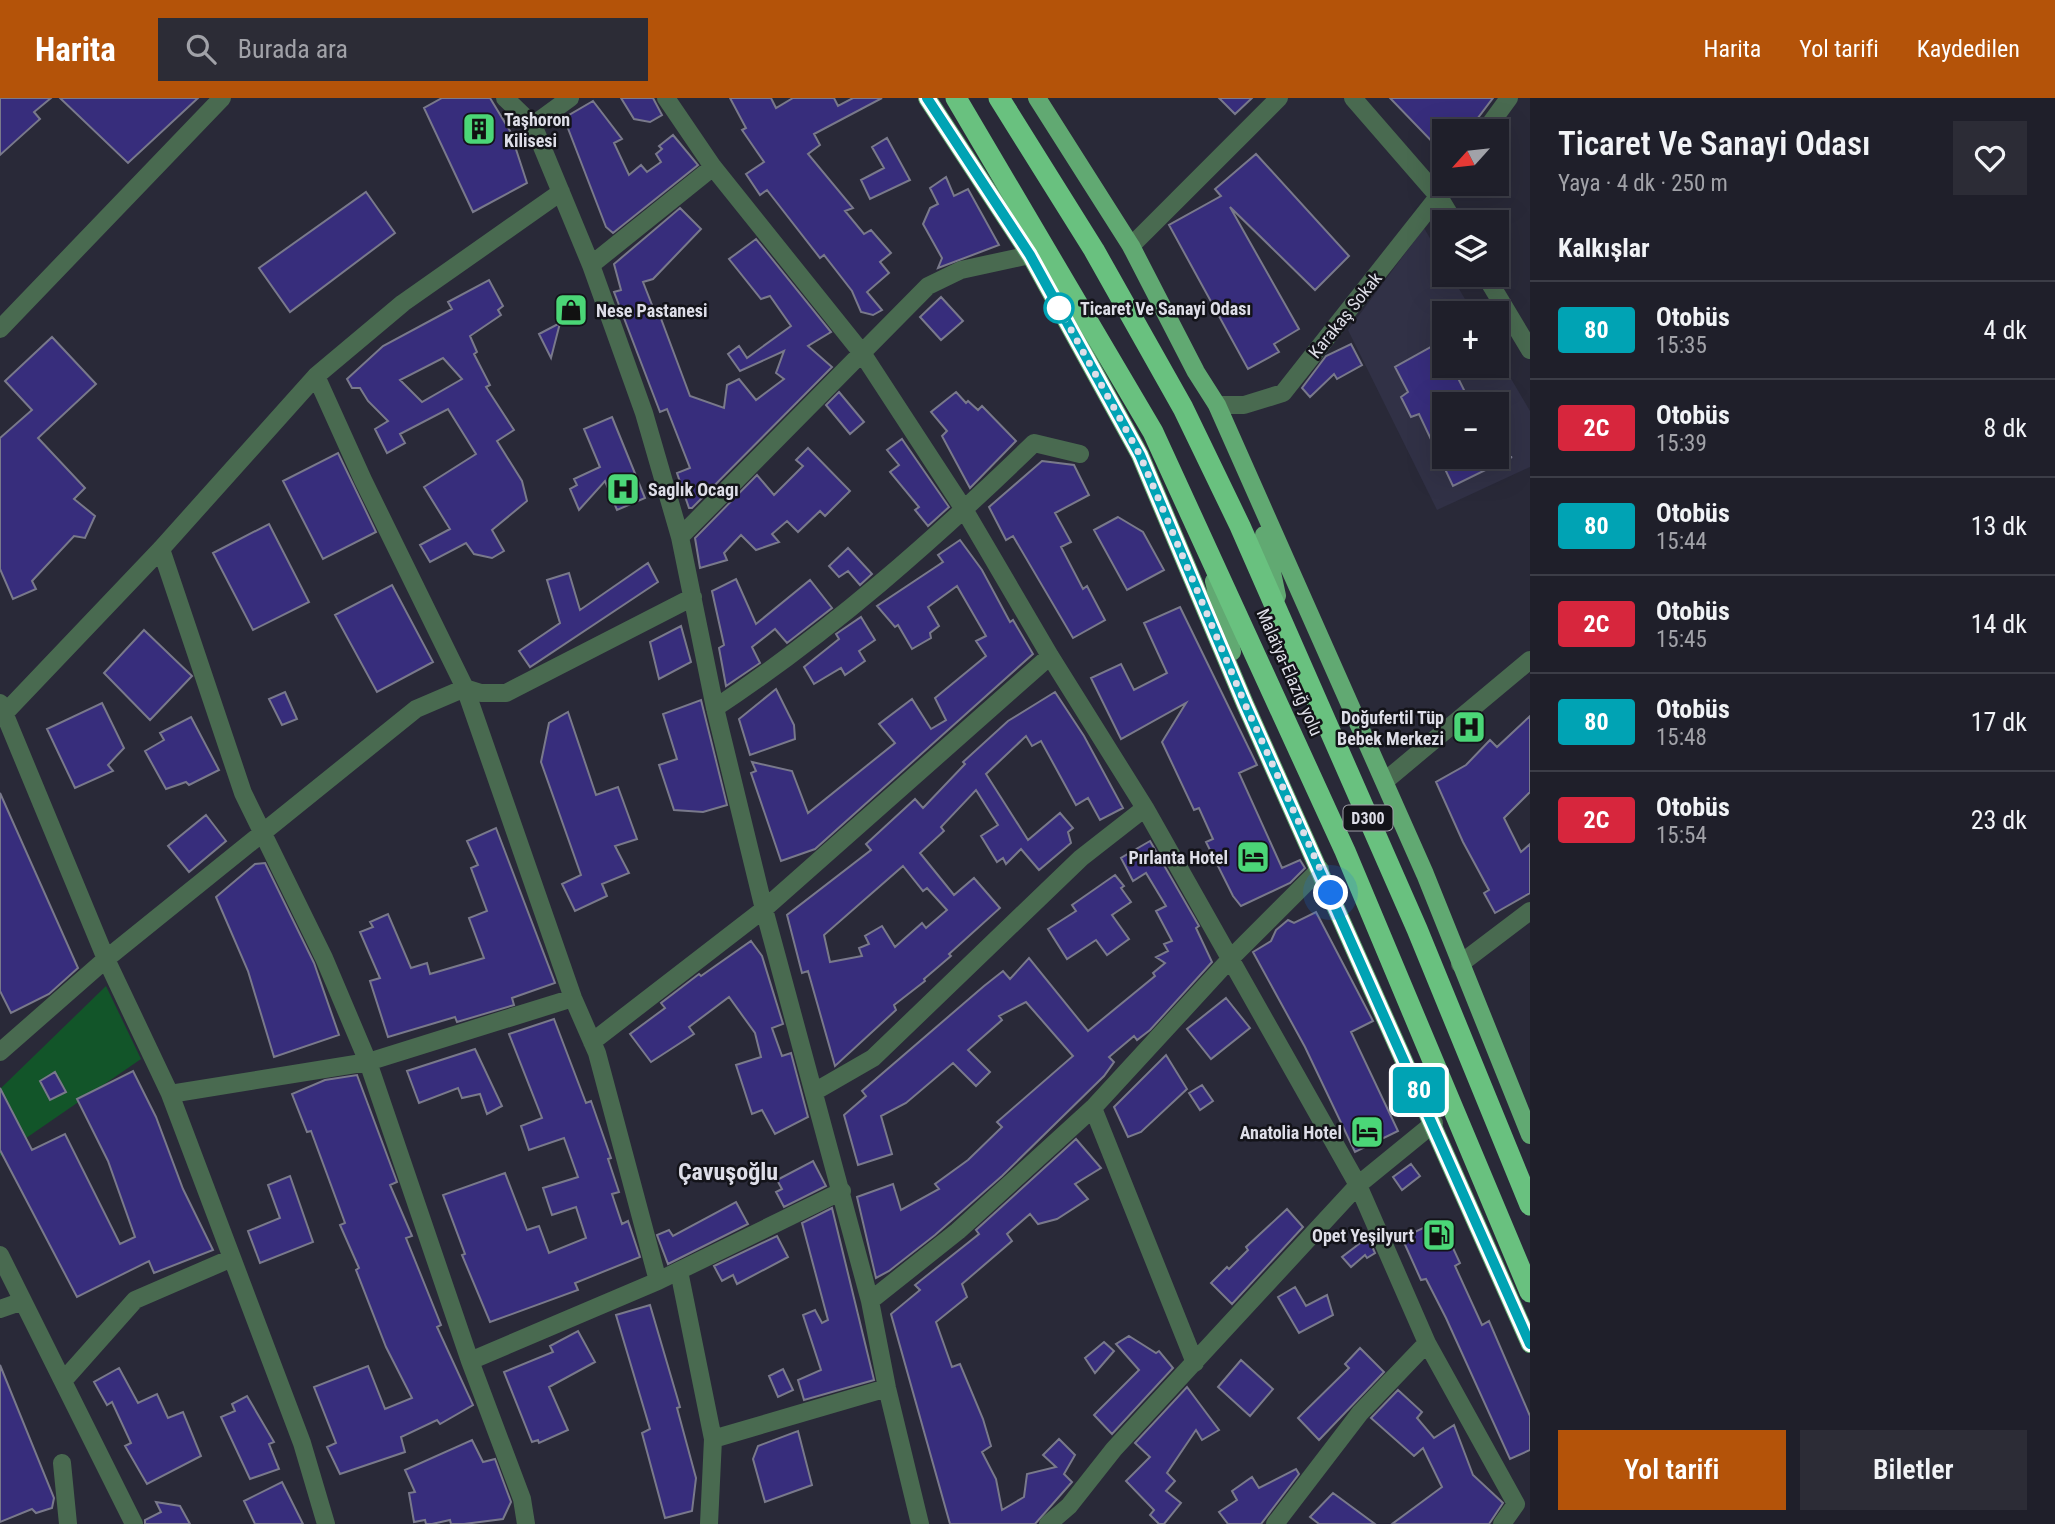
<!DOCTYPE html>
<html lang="tr">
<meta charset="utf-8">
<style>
:root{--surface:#1f1f2a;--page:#2c2c36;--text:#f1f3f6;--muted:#a1a2a8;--line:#3c3d47;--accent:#b45309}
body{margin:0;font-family:"Roboto Condensed",sans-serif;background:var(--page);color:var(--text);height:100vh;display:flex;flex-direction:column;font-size:26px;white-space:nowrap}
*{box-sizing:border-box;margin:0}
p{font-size:23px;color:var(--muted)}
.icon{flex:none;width:38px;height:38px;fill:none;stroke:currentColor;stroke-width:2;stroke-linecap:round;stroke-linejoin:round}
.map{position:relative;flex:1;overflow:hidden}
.sheet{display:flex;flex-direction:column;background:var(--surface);width:525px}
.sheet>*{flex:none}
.badge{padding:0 14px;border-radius:5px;font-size:24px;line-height:46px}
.needle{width:46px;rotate:243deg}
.buttons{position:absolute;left:1432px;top:21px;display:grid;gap:14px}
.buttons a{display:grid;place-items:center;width:77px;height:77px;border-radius:0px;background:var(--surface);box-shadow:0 7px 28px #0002,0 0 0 2px var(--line);font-size:35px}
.you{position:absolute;width:35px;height:35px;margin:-18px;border:5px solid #fff;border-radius:50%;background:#1a73e8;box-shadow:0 0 0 10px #1a73e833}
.map>.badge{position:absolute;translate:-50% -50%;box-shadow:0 0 0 4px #fff}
h2{padding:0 28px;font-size:26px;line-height:63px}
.round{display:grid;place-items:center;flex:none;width:74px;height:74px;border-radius:0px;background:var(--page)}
.headline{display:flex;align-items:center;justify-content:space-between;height:119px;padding:0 28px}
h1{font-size:33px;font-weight:600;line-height:52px}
.primary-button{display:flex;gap:14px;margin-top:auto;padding:14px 28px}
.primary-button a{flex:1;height:80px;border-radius:0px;background:var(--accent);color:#fff;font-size:28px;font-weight:600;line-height:80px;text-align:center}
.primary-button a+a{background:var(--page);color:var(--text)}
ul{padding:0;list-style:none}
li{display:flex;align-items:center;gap:21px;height:98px;padding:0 28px;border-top:2px solid var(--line)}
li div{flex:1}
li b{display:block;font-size:26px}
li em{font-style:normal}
li .badge{min-width:77px;font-weight:700;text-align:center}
header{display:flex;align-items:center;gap:42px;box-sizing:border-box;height:98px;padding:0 35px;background:var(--accent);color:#fff}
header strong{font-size:33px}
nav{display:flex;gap:38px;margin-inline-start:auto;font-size:24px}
.search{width:490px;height:63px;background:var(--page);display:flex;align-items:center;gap:18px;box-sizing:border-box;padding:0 24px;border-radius:0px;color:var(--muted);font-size:26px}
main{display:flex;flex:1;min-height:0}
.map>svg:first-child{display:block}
</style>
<header>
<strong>Harita</strong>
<div class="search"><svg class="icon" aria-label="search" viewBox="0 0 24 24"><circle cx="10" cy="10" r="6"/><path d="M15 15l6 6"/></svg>Burada ara</div>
<nav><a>Harita</a><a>Yol tarifi</a><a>Kaydedilen</a></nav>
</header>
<main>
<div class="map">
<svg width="1530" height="1426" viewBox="0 0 1530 1426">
<rect width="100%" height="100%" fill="#292938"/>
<!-- built -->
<path fill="#313146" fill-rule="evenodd" d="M1424 130 1444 164V177H1451L1473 215H1444V268H1496V255L1530 313V369L1437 412 1348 232ZM1444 306H1496V359H1444Z"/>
<!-- green -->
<path fill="#125529" d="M106 888 141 961 0 1058V991Z"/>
<!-- building -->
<path fill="#372d7c" stroke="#79798b" stroke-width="2" fill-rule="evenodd" d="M0 0H51L34 14 40 21 0 57Z
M60 0H198L128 65Z
M442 0H490L510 33 527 85 473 114 424 10Z
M621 0H653L662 17 650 24 634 21Z
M730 0H771L776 10 793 0H834L838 8 853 0H882L814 36 820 47 808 56 853 110 845 113 864 136 871 132 891 155 880 164 889 175 867 194 882 212 873 217 861 214 852 193 824 157 820 160 767 92 760 97 746 76 764 64 742 32 746 30Z
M1219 0H1252L1235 16Z
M1390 0H1493L1468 33H1444V56Z
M593 3 622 41 614 45 629 77 641 67 647 74 661 64 656 56 662 51 659 48 673 37 698 67 613 135 606 129 564 20Z
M887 40 910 82 870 101 861 82 884 70 872 49Z
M1256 56 1349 158 1315 192 1230 109 1299 231 1274 246 1279 254 1248 271 1169 127 1221 98 1215 91Z
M946 79 954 98 968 91 999 147 938 170 942 160 923 126 930 110 938 106 930 90Z
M366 94 395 135 290 214 259 170Z
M680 110 701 131 653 181 643 184 654 212 657 210 690 298 724 310 727 287 739 281 756 302 784 281 776 275 784 253 740 273 728 256 739 248 747 260 791 228 770 198 761 201 729 161 756 141 831 234 808 248 832 269 692 410H689L677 375 690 370 667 311 660 314 614 194 621 192 614 166Z
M489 182 503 208 498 212 501 217 470 238 477 254 474 256 490 287 486 289 514 332 497 343 522 383 527 403 492 432 504 453 492 460 474 456 466 445 430 464 420 447 450 431 424 389 476 356 448 311 400 336 405 345 387 355 375 331 388 323 368 303 360 290H352L347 281 383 248 452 211 448 204ZM443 260 462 281 422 304 400 282Z
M941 199 963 223 941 242 920 219Z
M560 225 551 260 539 236Z
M52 239 96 286 38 340 85 390 74 401 95 418 85 440 74 438 32 483 36 491 13 501 0 471V340L32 312 5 283Z
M1440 244 1444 252V268H1452L1471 306H1444V359H1512L1453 388 1419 316 1411 319 1401 299 1408 294 1395 269Z
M1351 246 1362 267 1337 281 1334 276 1310 299 1302 290 1326 258Z
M839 294 864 324 850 336 826 307Z
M956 294 966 305 968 303 978 312 982 308 1016 343 970 390 942 338 947 333 931 314Z
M612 319 645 400 617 412 605 383 579 412 570 391 577 387 574 381 600 369 584 331Z
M902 341 949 409 928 428 915 412 919 409 890 374 899 367 887 352Z
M808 350 850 393 825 418 820 413 798 434 787 423 772 436 779 444 756 452 741 437 724 455 727 462 700 470 695 440 757 377 774 397 803 368 796 362Z
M338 355 376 434 323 461 283 383Z
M1042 363 1074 367 1089 397 1055 415 1071 444 1061 449 1083 491 1087 488 1105 522 1073 540 1013 438 1006 442 989 409Z
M1118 419 1143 434 1164 472 1127 492 1094 432Z
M269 426 309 504 253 532 213 455Z
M960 442 982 472 1010 524 1013 522 1033 556 815 751 781 763 751 675 756 673 752 664 792 673 808 715 895 645 879 626 912 601 931 631 946 622 935 600 986 558 976 543 986 538 957 488 928 509 939 528 930 535 931 540 912 551 898 527 895 529 877 508 943 464 938 457Z
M848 450 872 476 860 487 848 473 839 479 829 468Z
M648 465 658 484 530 569 519 553 560 525 547 482 569 475 580 512Z
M736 481 756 526 810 482 832 510 787 545 775 531 752 549 760 565 726 588 719 550 724 547 712 493Z
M392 487 433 564 377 594 335 517Z
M1180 509 1257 667 1239 675 1282 770 1300 762 1305 770 1290 785 1241 808 1233 798 1206 744 1213 741 1199 710 1194 712 1162 644 1186 605 1121 641 1091 580 1121 566 1134 592 1167 575 1144 525Z
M861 519 875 542 859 553 865 563 845 577 841 570 814 586 804 569 839 541 836 536Z
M681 528 691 564 659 581 650 544Z
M144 532 192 578 150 622 104 575Z
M776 591 794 627 795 641 750 657 739 621Z
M285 594 297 621 282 627 269 601Z
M1055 594 1084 638 1123 710 1100 722 1088 700 1076 707 1041 643 1032 648 1026 638 986 676 1028 742 1060 715 1073 730 1068 734 1071 745 1039 772 1021 751 1006 766 1003 760 997 764 981 738 998 727 976 692 941 729 944 733 920 755 954 797 974 780 1000 810 949 856 951 858 924 881 925 883 894 907 896 912 835 968 808 873 802 875 787 817 871 752 866 746 915 701 923 710 965 666 963 664 1008 623ZM903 768 923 793 927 790 947 812 926 830 922 825 895 849 882 828 865 838 869 846 859 850 862 858 830 864 824 837Z
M701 602 727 707 703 714 674 712 659 667 677 661 663 616Z
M102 605 124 650 108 667 113 673 75 690 47 631Z
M568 614 596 697 618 689 637 741 615 748 629 775 602 786 607 798 575 813 562 786 581 777 541 664 549 625Z
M1530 618V694L1504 720 1521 754 1530 746V795L1495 815 1484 795 1489 792 1463 744 1436 684 1466 667 1490 642 1497 649Z
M191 619 219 672 189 687 186 684 166 691 145 653 164 642 160 635Z
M0 695 78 870 49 896 11 915 0 893Z
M206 717 226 743 189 774 168 748Z
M496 730 555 885 512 900 514 907 457 924 455 919 388 939 370 883 380 880 360 834 373 829 370 824 388 816 411 870 427 865 430 876 484 860 469 820 487 813 471 770 478 767 467 743Z
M1150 743 1199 828 1196 830 1212 864 1150 932 1137 942 1134 938 1109 959 1114 964 1104 978 1002 1078 935 1137 889 1173 876 1180 857 1099 893 1086 901 1112 939 1091 935 1086 968 1062 1002 1029 997 1024 1073 958 1026 904 999 918 1002 922 968 952 990 974 976 988 953 965 906 1005 881 1018 892 1056 858 1067 844 1017 866 998 862 993 984 888 1003 873 1010 881 1029 860 1088 933 1155 878 1153 875 1165 865 1156 859 1168 853 1164 846 1172 843 1156 813 1166 808 1146 775 1133 783 1121 760Z
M265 765 314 865 339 937 274 959 248 873 216 799 255 766Z
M1115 777 1124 788 1121 790 1131 804 1112 817 1129 841 1107 857 1096 842 1067 861 1048 831 1076 813 1072 807Z
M1316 814 1373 923 1351 934 1398 1033 1355 1054 1305 949 1253 854 1271 843 1276 832 1288 822 1294 825Z
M751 843 762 858 783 926 772 930 782 958 791 955 808 1019 775 1036 762 1012 752 1016 736 967 761 959 755 935 729 899 689 929 694 936 651 964 630 936 665 910 661 905 699 876 701 878Z
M1226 900 1250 930 1211 961 1187 931Z
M554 921 586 1005 591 1003 611 1060 608 1061 619 1094 612 1096 622 1126 628 1123 640 1159 575 1185 578 1192 490 1224 462 1157 465 1156 443 1097 505 1075 527 1132 539 1128 549 1155 586 1140 576 1109 552 1117 543 1090 578 1079 564 1040 529 1052 521 1028 542 1020 509 936Z
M475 951 502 1008 487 1016 480 996 462 1000 458 990 419 1005 407 973Z
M1166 957 1187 991 1141 1034 1128 1039 1114 1009Z
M133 973 156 1019 183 1091 213 1152 154 1175 149 1163 77 1199 0 1052V990L32 1052 65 1036 120 1146 135 1139 108 1063 77 1001Z
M55 974 66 994 50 1002 40 983Z
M357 977 397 1084 390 1087 412 1138 406 1140 441 1227 437 1229 473 1307 440 1326 437 1322 401 1339 405 1354 340 1376 327 1349 336 1345 314 1289 368 1268 385 1311 412 1300 386 1249 356 1172 359 1170 340 1127 345 1125 311 1033 307 1034 292 996 325 982Z
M1202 987 1213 1003 1200 1012 1189 995Z
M1076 1041 1101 1070 1075 1086 1088 1101 1057 1121 1038 1126 1030 1116 1007 1136 1012 1143 962 1186 967 1199 936 1224 952 1269 960 1266 983 1321 991 1348 982 1354 996 1381 1002 1412 1024 1399 1027 1376 1056 1369 1043 1357 1059 1341 1075 1357 1064 1376 1072 1384 1035 1426H950L891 1216 920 1192 915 1187 979 1136 976 1132Z
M813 1063 826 1088 784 1109 776 1094 782 1091 777 1082Z
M1411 1066 1420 1078 1402 1092 1393 1079Z
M290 1078 313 1144 260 1165 248 1133 280 1120 268 1087Z
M736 1104 748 1126 668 1166 657 1137 669 1132 673 1138Z
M832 1110 874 1282 804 1302 798 1282 821 1272 803 1217 815 1212 822 1225 828 1222 802 1125Z
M1287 1111 1303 1129 1232 1206 1211 1185 1227 1169 1229 1171 1248 1152 1246 1149Z
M1440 1122 1460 1165 1455 1168 1482 1227 1489 1223 1530 1318V1352L1510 1361 1446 1220 1426 1181 1421 1182 1402 1140Z
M777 1138 788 1159 737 1186 733 1177 722 1183 714 1168Z
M1368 1139 1375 1155 1367 1160 1365 1157 1351 1169 1342 1159Z
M1295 1189 1306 1208 1327 1197 1333 1217 1299 1235 1278 1199Z
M650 1207 680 1309 677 1310 696 1380 692 1413 665 1420 642 1335 650 1331 616 1217Z
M578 1233 595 1264 549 1289 568 1332 539 1345 538 1342 532 1344 504 1274 553 1254 550 1248Z
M1129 1238 1156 1255 1159 1253 1173 1270 1112 1336 1094 1317 1139 1272 1116 1246Z
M1104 1244 1114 1253 1095 1275 1085 1260Z
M1360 1250 1384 1274 1319 1342 1298 1320 1349 1270 1345 1266Z
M1241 1262 1273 1291 1250 1318 1218 1289Z
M0 1267 54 1400 52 1410 36 1415 32 1411 0 1424Z
M119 1270 138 1305 157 1296 168 1320 183 1314 201 1358 147 1386 125 1348 131 1345 112 1304 107 1307 94 1284Z
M783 1271 793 1292 778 1299 769 1278Z
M1187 1289 1219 1332 1202 1342 1196 1332 1167 1375 1175 1383 1166 1393 1181 1405 1164 1426H1159L1150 1417 1154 1412 1126 1383 1150 1359 1135 1345Z
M1398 1292 1422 1314 1417 1320 1434 1340 1454 1327 1473 1377 1503 1405 1489 1426H1392L1442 1389 1423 1350 1414 1358 1371 1320Z
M247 1298 274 1344 269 1346 279 1371 250 1381 221 1319 235 1313 232 1306Z
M798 1333 812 1387 765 1404 753 1361 758 1348Z
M472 1342 483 1364 495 1361 511 1404 503 1421 464 1426H451L450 1422 432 1426H426L425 1422 414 1424 409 1395 415 1394 405 1372Z
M1296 1371 1299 1376 1261 1426H1228L1219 1414 1237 1402 1232 1393 1252 1379 1259 1390Z
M282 1384 303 1426H255L244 1403Z
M1333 1395 1375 1426H1319L1310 1419Z
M156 1404 180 1408 190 1426H145V1422L161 1414Z"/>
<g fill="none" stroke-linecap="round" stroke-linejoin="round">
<!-- minor -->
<path stroke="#496a50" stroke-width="18" d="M505 0 533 27 591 167 644 315 680 439 715 610 764 811 870 1203 887 1290 920 1426
M666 0 713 69 862 255 965 413 1050 558 1145 710 1081 760 873 960 814 994
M1353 0 1439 99 1454 124
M533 27 570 0
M1485 33 1509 0
M1131 148 1279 0
M591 167 713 69
M1485 177 1530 252
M0 231 222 0
M316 278 363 382 465 590 573 900 597 955 658 1183
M1217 307H1244L1283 295 1448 86
M680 439 928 188 961 172 1030 157
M161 451 243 695 324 860 368 964 470 1263 522 1401 526 1426
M0 605 106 861 170 996 368 964 573 900
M715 610C830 534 935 441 1034 345L1080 356
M0 620 161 451 316 278 403 205 561 94
M1385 683 1530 562
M1145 710 1358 1087 1427 1245 1360 1315 1275 1426
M1460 866 1530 813
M592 944 764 811 1050 558
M0 954 106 861 416 611 465 590 481 595H506L693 499
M170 996 302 1345 326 1426
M1093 1010 1195 1265
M0 1157 134 1426
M679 1173 713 1341 709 1426
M870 1203 958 1133 1093 1010 1232 859 1320 771
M0 1211 23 1203
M1427 1245 1516 1406 1502 1426
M470 1263 658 1183 842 1093
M63 1283 135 1202 232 1160
M713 1341 887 1290
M62 1365 68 1426
M1048 1426 1069 1408 1114 1351 1358 1087 1434 1025"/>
<!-- major -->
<path stroke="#61a972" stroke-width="18" d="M927 0 1030 157 1140 357 1245 606 1530 1246
M1037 0 1131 148 1196 274 1217 307 1425 776 1530 1037
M1264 437 1277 498
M1214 483 1232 554"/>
<!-- highway -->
<path stroke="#69c17f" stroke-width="21" d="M956 0 1153 334 1345 753 1530 1194
M999 0 1094 152 1183 310 1240 428 1417 831 1530 1107"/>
</g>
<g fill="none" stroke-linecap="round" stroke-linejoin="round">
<defs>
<path id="line" d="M927 0 1030 157 1140 357 1245 606 1530 1246"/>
</defs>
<!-- line casing -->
<use href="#line" stroke="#fff" stroke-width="16"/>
<!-- line -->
<use href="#line" stroke="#00a3b4" stroke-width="10"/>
<!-- walk -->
<path stroke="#dedee8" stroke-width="7" stroke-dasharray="0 12.6" d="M1059 210 1140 357 1245 606 1331 795"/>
</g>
<!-- icons -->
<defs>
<symbol id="building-square" viewBox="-11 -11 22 22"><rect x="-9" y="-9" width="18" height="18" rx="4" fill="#4bd677" stroke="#131319"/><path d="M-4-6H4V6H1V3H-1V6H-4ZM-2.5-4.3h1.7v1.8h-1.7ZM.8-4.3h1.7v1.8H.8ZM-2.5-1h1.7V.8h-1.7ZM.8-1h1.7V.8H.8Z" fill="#111"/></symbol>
<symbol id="shop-square" viewBox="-11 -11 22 22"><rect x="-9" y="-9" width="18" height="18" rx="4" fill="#4bd677" stroke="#131319"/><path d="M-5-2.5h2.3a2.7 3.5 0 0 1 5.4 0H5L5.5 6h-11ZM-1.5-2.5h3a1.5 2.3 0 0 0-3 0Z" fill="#111"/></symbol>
<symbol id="hospital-square" viewBox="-11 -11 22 22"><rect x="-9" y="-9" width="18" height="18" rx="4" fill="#4bd677" stroke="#131319"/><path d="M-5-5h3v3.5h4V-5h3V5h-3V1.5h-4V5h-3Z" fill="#111"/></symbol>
<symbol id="hotel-square" viewBox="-11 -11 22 22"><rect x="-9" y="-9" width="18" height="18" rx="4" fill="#4bd677" stroke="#131319"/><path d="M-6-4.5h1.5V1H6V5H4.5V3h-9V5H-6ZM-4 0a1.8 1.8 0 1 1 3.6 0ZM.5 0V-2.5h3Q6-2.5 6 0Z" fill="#111"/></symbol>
<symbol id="fuel-square" viewBox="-11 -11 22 22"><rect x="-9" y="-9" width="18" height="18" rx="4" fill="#4bd677" stroke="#131319"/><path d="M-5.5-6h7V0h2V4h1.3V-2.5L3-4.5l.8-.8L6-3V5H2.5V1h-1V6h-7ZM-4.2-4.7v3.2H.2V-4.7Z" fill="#111"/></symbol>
</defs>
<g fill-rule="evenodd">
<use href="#building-square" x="460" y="12" width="38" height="38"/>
<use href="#shop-square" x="552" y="193" width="38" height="38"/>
<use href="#hospital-square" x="604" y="372" width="38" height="38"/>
<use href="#hospital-square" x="1450" y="610" width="38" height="38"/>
<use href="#hotel-square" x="1234" y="740" width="38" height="38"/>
<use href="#hotel-square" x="1348" y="1015" width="38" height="38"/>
<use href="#fuel-square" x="1420" y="1118" width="38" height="38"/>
</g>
<!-- markers -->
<circle fill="#fff" stroke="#00a3b4" stroke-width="3.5" cx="1059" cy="210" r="14"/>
<g text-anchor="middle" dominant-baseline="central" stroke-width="5" stroke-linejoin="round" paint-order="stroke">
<!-- shield labels -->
<rect fill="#131319" stroke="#a1a1aa" stroke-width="2" x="1343.5" y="707.5" width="49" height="25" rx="5"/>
<g font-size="16" font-weight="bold" fill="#dedee8">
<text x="1368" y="720">D300</text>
</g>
<!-- poi labels -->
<g font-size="18" font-weight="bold" fill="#dedee8" stroke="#131319" text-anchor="end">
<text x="504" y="21" text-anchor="start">Taşhoron<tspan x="504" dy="21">Kilisesi</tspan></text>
<text x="596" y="212" text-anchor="start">Nese Pastanesi</text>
<text x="648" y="391" text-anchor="start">Saglık Ocagı</text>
<text x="1444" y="619">Doğufertil Tüp<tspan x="1444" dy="21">Bebek Merkezi</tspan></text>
<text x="1228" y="759">Pırlanta Hotel</text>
<text x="1342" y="1034">Anatolia Hotel</text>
<text x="1414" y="1137">Opet Yeşilyurt</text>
</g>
<!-- stop labels -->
<g font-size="18" font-weight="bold" fill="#dedee8" stroke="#131319" text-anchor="start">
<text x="1080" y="210">Ticaret Ve Sanayi Odası</text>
</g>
<!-- street labels -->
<g font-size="18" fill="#dedee8" stroke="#131319">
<text transform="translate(1345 217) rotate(-51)">Karakaş Sokak</text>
<text transform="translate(1290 574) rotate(66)">Malatya-Elazığ yolu</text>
</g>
<!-- district labels -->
<g font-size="24" font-weight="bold" fill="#dedee8" stroke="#131319">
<text x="728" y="1074">Çavuşoğlu</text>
</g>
</g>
</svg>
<div class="buttons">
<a><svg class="needle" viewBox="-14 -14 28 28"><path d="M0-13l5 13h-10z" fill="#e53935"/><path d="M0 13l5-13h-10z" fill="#a1a2a8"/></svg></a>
<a><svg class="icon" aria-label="layers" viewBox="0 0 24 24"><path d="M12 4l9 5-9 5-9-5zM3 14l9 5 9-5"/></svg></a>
<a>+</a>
<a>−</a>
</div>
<div class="you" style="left:1331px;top:795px"></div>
<b class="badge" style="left:1419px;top:992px;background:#00a3b4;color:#fff">80</b>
</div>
<section class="sheet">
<div class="headline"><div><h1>Ticaret Ve Sanayi Odası</h1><p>Yaya · 4 dk · 250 m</p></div><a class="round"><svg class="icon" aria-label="heart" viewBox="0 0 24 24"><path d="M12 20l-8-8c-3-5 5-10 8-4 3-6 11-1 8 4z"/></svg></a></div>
<h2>Kalkışlar</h2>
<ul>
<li><span class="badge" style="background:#00a3b4;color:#fff">80</span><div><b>Otobüs</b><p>15:35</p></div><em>4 dk</em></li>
<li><span class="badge" style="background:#d7263d;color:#fff">2C</span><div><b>Otobüs</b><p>15:39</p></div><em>8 dk</em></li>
<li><span class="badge" style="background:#00a3b4;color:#fff">80</span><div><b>Otobüs</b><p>15:44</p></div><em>13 dk</em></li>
<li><span class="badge" style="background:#d7263d;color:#fff">2C</span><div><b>Otobüs</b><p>15:45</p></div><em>14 dk</em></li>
<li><span class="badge" style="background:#00a3b4;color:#fff">80</span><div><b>Otobüs</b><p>15:48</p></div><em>17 dk</em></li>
<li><span class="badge" style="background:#d7263d;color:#fff">2C</span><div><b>Otobüs</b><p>15:54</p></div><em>23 dk</em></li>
</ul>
<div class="primary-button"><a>Yol tarifi</a><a>Biletler</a></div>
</section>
</main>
